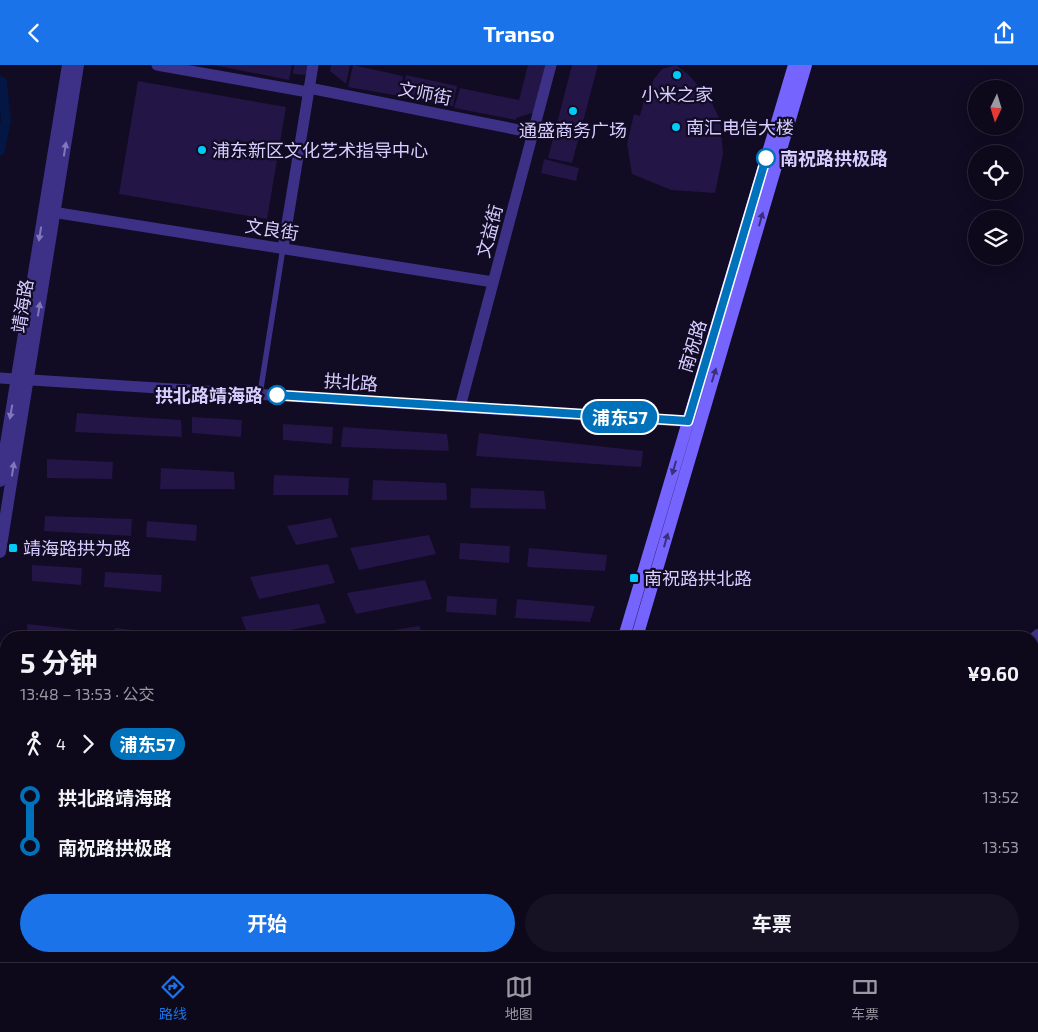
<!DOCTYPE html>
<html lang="zh">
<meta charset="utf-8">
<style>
:root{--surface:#0d081a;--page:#161123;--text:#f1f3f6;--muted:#9a9aa2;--line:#2d2939;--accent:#1a73e8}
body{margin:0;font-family:"Exo 2","Noto Sans SC",sans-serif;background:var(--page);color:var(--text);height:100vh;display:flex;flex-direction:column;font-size:19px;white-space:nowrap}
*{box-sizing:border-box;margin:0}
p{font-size:16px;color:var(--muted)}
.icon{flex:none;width:28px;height:28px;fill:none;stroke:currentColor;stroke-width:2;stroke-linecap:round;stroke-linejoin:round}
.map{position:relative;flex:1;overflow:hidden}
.details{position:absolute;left:0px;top:566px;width:1039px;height:331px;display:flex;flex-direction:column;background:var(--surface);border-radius:20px 20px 0 0;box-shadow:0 5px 20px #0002,0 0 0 1px var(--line)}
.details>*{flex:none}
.badge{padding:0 10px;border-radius:16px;font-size:18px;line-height:32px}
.needle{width:32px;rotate:184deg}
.controls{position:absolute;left:968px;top:15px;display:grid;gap:10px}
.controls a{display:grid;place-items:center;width:55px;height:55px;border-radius:50%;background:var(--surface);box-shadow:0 5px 20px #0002,0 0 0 1px var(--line);font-size:25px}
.map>.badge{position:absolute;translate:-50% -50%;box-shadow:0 0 0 2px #fff}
.legs{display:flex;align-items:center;gap:8px;height:55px;padding:0 20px;font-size:16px}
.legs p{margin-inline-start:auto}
.headline{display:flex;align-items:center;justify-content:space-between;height:85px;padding:0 20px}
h1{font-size:28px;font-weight:700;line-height:38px}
.cta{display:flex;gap:10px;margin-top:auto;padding:10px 20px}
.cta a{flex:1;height:58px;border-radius:30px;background:var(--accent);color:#fff;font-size:20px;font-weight:700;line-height:58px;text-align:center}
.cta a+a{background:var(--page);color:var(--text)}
ul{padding:0 20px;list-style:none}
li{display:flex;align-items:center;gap:18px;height:50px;font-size:19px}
li i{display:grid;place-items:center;width:8px;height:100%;margin:0 6px;background:currentColor}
li i::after{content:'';width:12px;height:12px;margin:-6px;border:4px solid;border-radius:50%;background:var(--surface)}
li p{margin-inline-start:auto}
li:first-child i{background:linear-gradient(#0000 50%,currentColor 0)}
li:last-child i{background:linear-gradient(currentColor 50%,#0000 0)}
header{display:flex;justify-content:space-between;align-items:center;height:65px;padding:0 20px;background:var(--accent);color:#fff;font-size:22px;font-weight:700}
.menu{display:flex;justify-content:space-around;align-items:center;height:70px;border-top:1px solid var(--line);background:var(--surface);font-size:14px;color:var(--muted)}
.menu a{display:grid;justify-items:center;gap:2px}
.menu .active{color:var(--accent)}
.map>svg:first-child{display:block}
</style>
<header><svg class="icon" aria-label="back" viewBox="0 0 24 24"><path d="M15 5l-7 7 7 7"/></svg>Transo<svg class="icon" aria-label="share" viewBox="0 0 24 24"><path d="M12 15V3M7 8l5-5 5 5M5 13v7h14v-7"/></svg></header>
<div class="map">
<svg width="1038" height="897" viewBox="0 0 1038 897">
<rect width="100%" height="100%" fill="#110b23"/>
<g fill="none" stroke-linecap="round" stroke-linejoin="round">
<!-- canal -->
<path stroke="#041643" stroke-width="10" d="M0 16 2 17 6 55 0 85"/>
</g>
<!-- building -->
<path fill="#231546" d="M213 0H292L289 15Z
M294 0H309L308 10 293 9Z
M331 0H350L346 19 330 6Z
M353 0 403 11 400 31 348 22Z
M528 0H549L535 47 516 53V55L454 43 460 23 519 35Z
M572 0H598L572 98 548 93Z
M676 0 689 10 711 36 720 55 723 89 715 128 671 125 632 109 627 79 634 49 640 51 645 31 654 14 662 4Z
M406 10 457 21 453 41 401 32Z
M138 16 286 42 267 154 119 129Z
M544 94 579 103 576 116 541 108Z
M77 348 181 355 182 372 75 367Z
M192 352 242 355 241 372 192 368Z
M283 359 333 362 332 379 283 375Z
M343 362 447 369 449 386 341 382Z
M479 368 643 386 641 402 476 391Z
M47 394 113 397 112 414 47 413Z
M161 403 234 407 235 424H160Z
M274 410 349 413 348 430H273Z
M373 415 446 418 447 435H372Z
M471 423 544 426 546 444 470 443Z
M45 451 132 454 131 471 44 466Z
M331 453 338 472 296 480 287 461Z
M147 456 197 460 196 476 146 472Z
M429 470 436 489 359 505 350 483Z
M460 478 510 481 509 498 459 494Z
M529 483 607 490 605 506 527 502Z
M328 499 335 518 259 534 250 512Z
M32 500 82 503 81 520 32 516Z
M105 507 162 510 161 527 104 522Z
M425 515 432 534 356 549 347 528Z
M447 531 497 534 496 550 446 547Z
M517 534 595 541 590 557 515 553Z
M319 539 326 558 254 572H249L241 552Z
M27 559 89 566 88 572H28Z
M419 561 424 572H356V571Z
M115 563 177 570 176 572H115Z
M1032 699H1038V714H1032Z
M0 780 6 781V798L0 797Z
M1032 840H1038V854L1032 853Z"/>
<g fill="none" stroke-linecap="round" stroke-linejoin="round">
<!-- service -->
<path stroke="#3c3187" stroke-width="5.5" d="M260 329 283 183"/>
<!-- minor -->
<path stroke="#3c3187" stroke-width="11" d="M157 0 308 27
M309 23 534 68
M46 146 493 217
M283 183 313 0
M0 313 696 357
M460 342 551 0"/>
<!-- tertiary -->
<path stroke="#3c3187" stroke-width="12" d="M0 416 68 0
M0 487 78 0
M1032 575 1038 570"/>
<!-- secondary -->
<path stroke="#7664ff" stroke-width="12" d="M624 572 794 0
M637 572 806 0
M0 833H6
M816 891 900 897
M989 891 1038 894
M526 897 527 891
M538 897 540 891"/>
</g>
<!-- one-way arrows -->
<defs><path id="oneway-solid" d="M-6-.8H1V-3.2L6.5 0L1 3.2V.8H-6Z" transform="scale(1.25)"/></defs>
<g fill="#8277bd">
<use href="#oneway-solid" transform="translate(65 84) rotate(-81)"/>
<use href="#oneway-solid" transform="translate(40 169) rotate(99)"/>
<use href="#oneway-solid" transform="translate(39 244) rotate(-81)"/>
<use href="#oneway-solid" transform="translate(11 347) rotate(100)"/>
<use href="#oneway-solid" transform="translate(13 404) rotate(-81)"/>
</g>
<g fill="#392f7b">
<use href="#oneway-solid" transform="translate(761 154) rotate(-74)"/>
<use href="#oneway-solid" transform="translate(714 310) rotate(-73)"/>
<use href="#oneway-solid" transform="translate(674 403) rotate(106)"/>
<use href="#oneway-solid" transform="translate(666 475) rotate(-74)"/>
</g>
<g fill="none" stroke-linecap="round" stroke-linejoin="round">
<defs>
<path id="line-1" d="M277 330 688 356 766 93"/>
</defs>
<!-- line-1 casing -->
<use href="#line-1" stroke="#fff" stroke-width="11"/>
<!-- line-1 -->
<use href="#line-1" stroke="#0072bc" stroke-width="8"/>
</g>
<!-- markers -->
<g fill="#00caf8" stroke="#110b23" stroke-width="2">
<circle cx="677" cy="10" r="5"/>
<circle cx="573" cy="46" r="5"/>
<circle cx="676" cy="62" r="5"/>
<circle cx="202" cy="85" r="5"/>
<rect x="8" y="478" width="10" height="10" rx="2.5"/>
<rect x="629" y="508" width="10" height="10" rx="2.5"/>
</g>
<g fill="#fff" stroke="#0072bc" stroke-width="2.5">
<circle cx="766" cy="93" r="9"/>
<circle cx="277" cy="330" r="9"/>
</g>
<g text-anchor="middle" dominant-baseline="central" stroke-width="4.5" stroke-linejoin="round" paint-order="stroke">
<!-- street labels -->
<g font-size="18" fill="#d7cdff" stroke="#110b23">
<text transform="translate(425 28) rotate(11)">文师街</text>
<text transform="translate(272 164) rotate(9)">文良街</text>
<text transform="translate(489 166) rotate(-75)">文益街</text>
<text transform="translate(22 241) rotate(-81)">靖海路</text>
<text transform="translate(692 281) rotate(-73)">南祝路</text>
<text transform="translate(351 317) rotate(4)">拱北路</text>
</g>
<!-- poi labels -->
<g font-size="18" fill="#d7cdff" stroke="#110b23" text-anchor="start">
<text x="677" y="29" text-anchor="middle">小米之家</text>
<text x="686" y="62">南汇电信大楼</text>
<text x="573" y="65" text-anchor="middle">通盛商务广场</text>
<text x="212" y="85">浦东新区文化艺术指导中心</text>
<text x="23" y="483">靖海路拱为路</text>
<text x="644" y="513">南祝路拱北路</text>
</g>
<!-- stop labels -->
<g font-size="18" font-weight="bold" fill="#d7cdff" stroke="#110b23" text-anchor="start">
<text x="780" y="93">南祝路拱极路</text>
<text x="263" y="330" text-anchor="end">拱北路靖海路</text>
</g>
</g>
</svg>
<div class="controls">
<a><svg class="needle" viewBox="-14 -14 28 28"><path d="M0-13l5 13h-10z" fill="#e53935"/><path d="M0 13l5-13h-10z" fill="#9a9aa2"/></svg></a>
<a><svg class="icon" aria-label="locate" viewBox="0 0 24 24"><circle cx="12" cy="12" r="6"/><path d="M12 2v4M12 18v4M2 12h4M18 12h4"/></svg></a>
<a><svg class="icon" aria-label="layers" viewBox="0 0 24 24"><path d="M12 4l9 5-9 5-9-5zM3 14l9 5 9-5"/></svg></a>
</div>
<b class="badge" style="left:620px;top:352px;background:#0072bc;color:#fff">浦东57</b>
<section class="details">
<div class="headline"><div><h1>5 分钟</h1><p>13:48 – 13:53 · 公交</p></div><b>¥9.60</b></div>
<div class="legs"><svg class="icon" aria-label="walk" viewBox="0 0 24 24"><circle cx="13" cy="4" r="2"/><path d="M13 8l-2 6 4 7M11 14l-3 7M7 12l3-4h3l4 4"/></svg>4<svg class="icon" aria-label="forward" viewBox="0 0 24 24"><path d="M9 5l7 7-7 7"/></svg><b class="badge" style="background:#0072bc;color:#fff">浦东57</b></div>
<ul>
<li><i style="color:#0072bc"></i><b>拱北路靖海路</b><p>13:52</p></li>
<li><i style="color:#0072bc"></i><b>南祝路拱极路</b><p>13:53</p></li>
</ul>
<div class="cta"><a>开始</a><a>车票</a></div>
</section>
</div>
<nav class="menu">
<a class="active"><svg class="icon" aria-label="directions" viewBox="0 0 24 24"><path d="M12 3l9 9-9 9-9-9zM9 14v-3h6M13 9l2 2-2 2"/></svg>路线</a>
<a><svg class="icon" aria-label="map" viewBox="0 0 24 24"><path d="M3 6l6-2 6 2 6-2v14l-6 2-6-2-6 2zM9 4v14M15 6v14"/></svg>地图</a>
<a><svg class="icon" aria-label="tickets" viewBox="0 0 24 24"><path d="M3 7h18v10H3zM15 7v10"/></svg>车票</a>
</nav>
